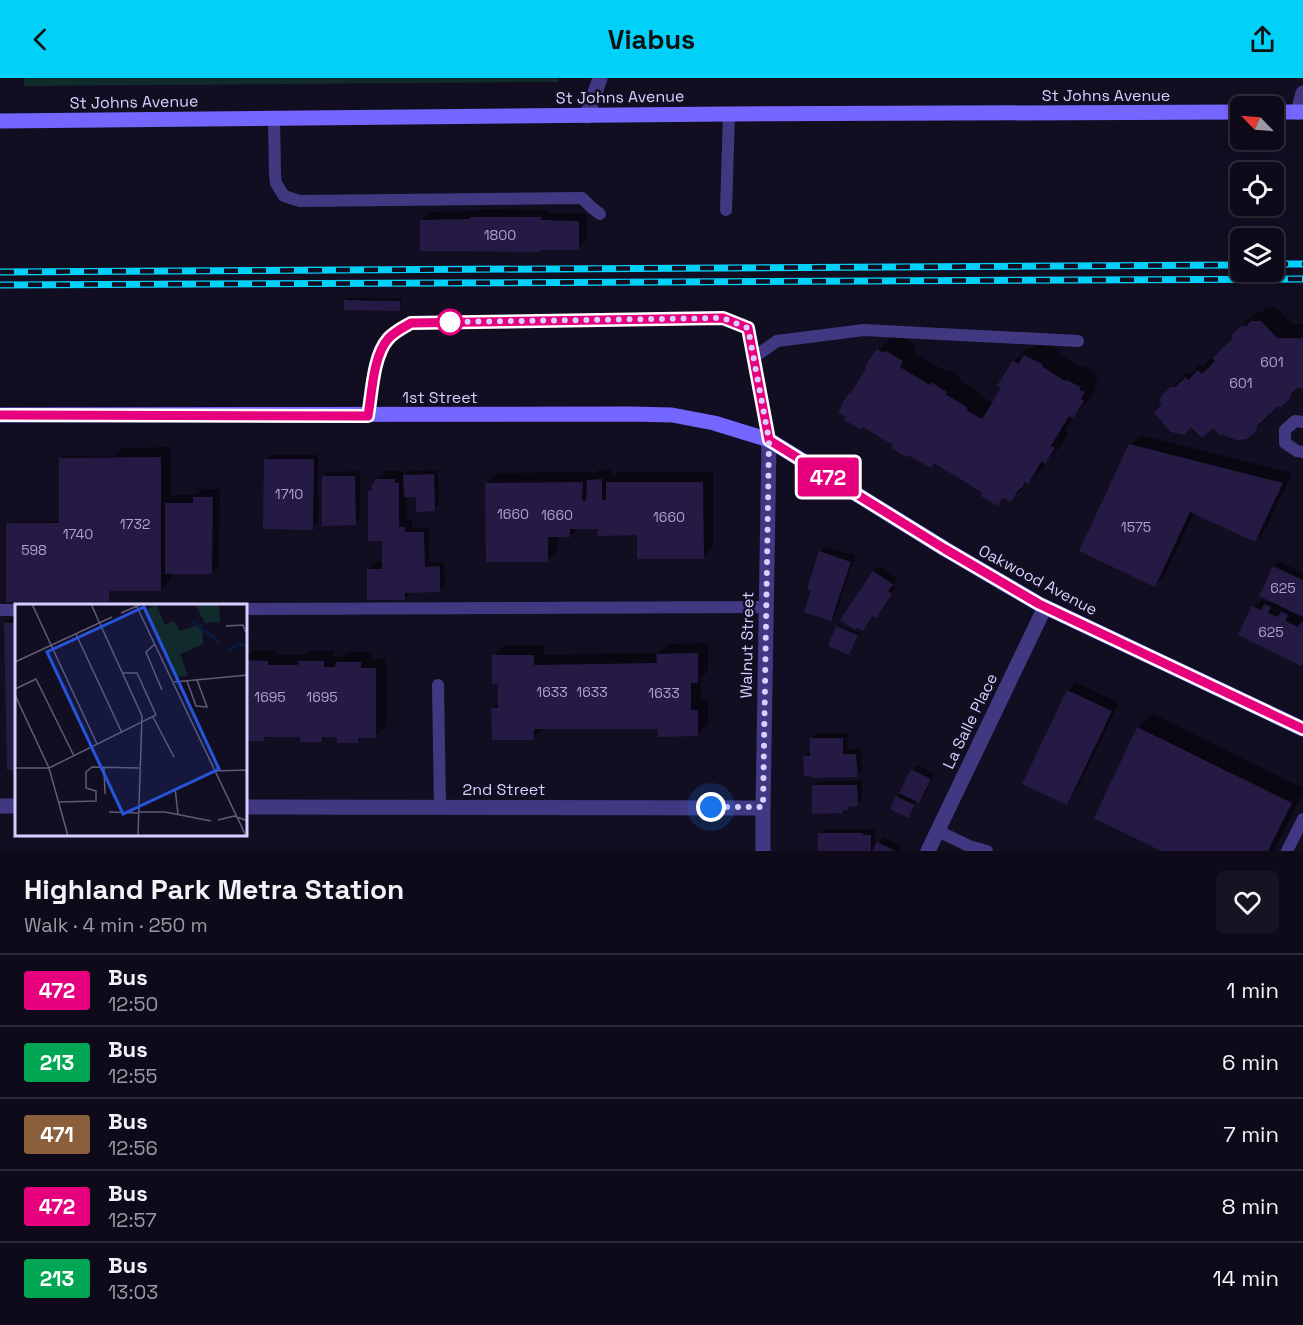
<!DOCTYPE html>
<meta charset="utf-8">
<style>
:root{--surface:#0e0a1a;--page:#171323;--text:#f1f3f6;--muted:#9b9aa2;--line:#2e2b39;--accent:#01d0f8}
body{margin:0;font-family:"Space Grotesk",sans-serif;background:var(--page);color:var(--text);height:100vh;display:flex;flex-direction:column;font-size:22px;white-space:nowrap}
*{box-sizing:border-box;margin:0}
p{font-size:20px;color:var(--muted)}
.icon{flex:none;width:33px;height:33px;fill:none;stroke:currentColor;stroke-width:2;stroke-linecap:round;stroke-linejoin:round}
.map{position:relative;height:773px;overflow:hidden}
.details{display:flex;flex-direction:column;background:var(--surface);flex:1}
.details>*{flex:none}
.badge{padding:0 12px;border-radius:4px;font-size:21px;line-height:39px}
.needle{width:39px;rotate:295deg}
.buttons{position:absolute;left:1230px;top:18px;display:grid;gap:12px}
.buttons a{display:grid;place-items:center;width:54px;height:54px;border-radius:9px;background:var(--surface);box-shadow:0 3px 9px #0003,0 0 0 2px var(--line);font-size:30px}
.you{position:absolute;width:30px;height:30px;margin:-15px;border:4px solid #fff;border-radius:50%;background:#1a73e8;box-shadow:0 0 0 9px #1a73e833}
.map>.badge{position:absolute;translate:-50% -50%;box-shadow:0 0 0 3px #fff}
.round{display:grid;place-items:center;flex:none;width:63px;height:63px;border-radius:9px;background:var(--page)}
.headline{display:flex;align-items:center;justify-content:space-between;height:102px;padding:0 24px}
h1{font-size:28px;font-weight:700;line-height:45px}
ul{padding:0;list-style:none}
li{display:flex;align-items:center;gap:18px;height:72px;padding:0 24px;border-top:2px solid var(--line)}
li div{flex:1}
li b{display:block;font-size:22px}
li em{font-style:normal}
li .badge{min-width:66px;font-weight:700;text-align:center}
header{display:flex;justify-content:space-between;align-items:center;height:78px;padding:0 24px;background:var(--accent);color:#111;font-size:27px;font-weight:700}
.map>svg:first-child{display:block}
</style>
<header><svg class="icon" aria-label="back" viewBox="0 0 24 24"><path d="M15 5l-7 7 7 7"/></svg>Viabus<svg class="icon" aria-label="share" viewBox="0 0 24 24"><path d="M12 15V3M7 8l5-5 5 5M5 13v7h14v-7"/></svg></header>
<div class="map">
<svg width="1303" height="773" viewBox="0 0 1303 773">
<rect width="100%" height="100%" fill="#120e22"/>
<!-- green -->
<path fill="#112b2c" d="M24 0H559L558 4 24 8Z"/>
<!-- shadow -->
<path fill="#0007" d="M480 131 548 132V135H587L586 162 578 171 542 170 540 172 422 171V143L430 134 478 133Z
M348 220 401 221V229L399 231 346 223Z
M1267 229H1276L1292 246H1303V309H1300L1289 320 1276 327 1270 333V337L1255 352 1191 347 1164 327 1163 318 1187 295H1191L1201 286 1203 288 1233 260V257L1248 242 1257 234 1261 235Z
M893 257 899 261 901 259 916 268 913 274 945 293 947 291 960 299 958 302 981 315 980 317 993 325 1003 310 1014 283 1029 269 1032 271 1039 263 1057 271V275L1081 289 1083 288 1094 294V297L1098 300 1094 306 1097 308 1087 324 1075 336 1065 353 1068 355 1060 369 1048 381 1043 390 1011 422 1005 419 998 426 985 414 935 384 931 389 863 348 850 316 856 310 878 272Z
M1140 357 1292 395 1265 452 1255 462 1194 434 1165 497 1155 507 1130 367Z
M170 369 171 421 175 417H196L202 411H220L219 487 211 495H171V501L160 511 111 512V521L109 523 8 446 10 444 60 443V381L62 378H111V380L121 370Z
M271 377H318V445L313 450 266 382Z
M438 392 439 426 434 432 418 417 406 418 407 442H412V450H429V484H444L445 507 439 513H412L405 520 368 492 376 484H384L383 462 369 414 374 410V406L376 402 384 393H403V398L405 397 410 393Z
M599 392H612V400L618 394H713V469L703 479 639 456 599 450H578L570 458H558V472L547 483 487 405 497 395 592 394V398Z
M360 393V440L355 446 323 399 328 394Z
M826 469 855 478 836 536 831 541 820 474Z
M1279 483 1303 495V584L1240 557 1254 529 1262 521 1268 524 1270 522 1274 489Z
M879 488 897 500 892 508 896 510 881 533 876 538 873 536 867 545 843 542 874 494Z
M14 538H16V690H8L5 546Z
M840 547 859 555 849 576 838 549Z
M708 565V593L701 600V622H708V646L697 657 660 649 544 650 533 660 493 631 499 624V604L494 578 504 567H544V577L659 575 668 566Z
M253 572 277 573V577H306L310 573H334L333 579H342L348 574H371L370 581 386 580V648L375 658H363L358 664 338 658H326L321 663 301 658H268L263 662H246V578Z
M1076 604 1119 625 1074 717 1066 725 1024 705 1068 612Z
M1152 635 1303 710V715L1274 773H1164L1138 650Z
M817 655H848L847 671H861L862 692 857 697 805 678 810 673 811 661Z
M917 687 935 696 924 718 919 723H917L908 739 897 719 900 716 912 692Z
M862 702V722L857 727H851L842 734 813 708 819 703Z
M825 751H868V752H875V771L879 764 884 759 902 769 900 773H820V756Z"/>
<!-- building -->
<path fill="#251a43" d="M470 139H541V142L579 143V172H540L541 174 420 173V142L470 141Z
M344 222 400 223V233L344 232Z
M1251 243H1261L1277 260H1303V310H1298L1291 316 1290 321 1281 329H1277L1257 348 1256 353 1247 361H1243L1239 363 1221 356 1220 357 1213 350 1202 360 1191 349 1184 357 1171 354 1154 335 1162 327 1159 324 1162 317 1171 309H1175L1186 299 1188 302 1198 292 1202 296 1215 283 1212 280 1232 261V257L1241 248H1246Z
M877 271 884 275 886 273 903 283 900 289 930 307 931 304 947 314 945 316 968 330 966 332 982 341 1001 310 997 308 1013 282 1018 286 1024 277 1042 286 1043 289 1065 303 1067 302 1080 309V312L1085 314 1081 321 1084 323 1073 340 1069 338 1051 368 1055 370 1045 386 1042 383 1028 406 1025 404 1022 410 1019 411 1011 424 1003 420 998 428 981 418 983 415 934 385 931 390 908 377 906 379 891 370 893 367 863 349 861 352 844 342 846 339 838 334 842 329 841 327 849 315H851L866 290 865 288Z
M1129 366 1283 405 1255 464 1190 434 1155 509 1079 473Z
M161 379V513H110L109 524H6V445H59V380Z
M264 381H314L313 452 263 451Z
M434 396 435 433 416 434V419H404L403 397Z
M322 398H355L356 447 322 448Z
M375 401H395V405H399V449H405V454H424L425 489 440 488V514L405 515V522H367V491H382V463H368V413H372V405H375Z
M602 401V422H606V404H703L704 481H637V457L597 458 598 451H570V459H548V484H486L485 405 583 404 582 422 586 423 587 402Z
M193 419H213L212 496H165V425H193Z
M819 473 851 484 831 543 804 534 811 512 807 511Z
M1273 488 1303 502V539L1259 518Z
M873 493 893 506 888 513 892 516 876 540 872 538 863 553 857 549 855 552 840 542Z
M1264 526 1271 529 1268 535 1278 539 1281 533 1288 537 1285 543 1298 549 1301 544 1303 545V584L1301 588 1238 557 1252 528 1261 532Z
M4 545H16V692H7Z
M836 548 858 557 849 577 828 568Z
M698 575V605H691V632H698V658L658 659V651H534V662H492L491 630H498V606H492V577H534V587L657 585 656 576Z
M246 582 268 583V587H298V583H324V589H335L336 584H361V590H376V660H358L359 665H337V659H322V664H300V659H264V663H246Z
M1067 612 1112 633 1067 727 1022 706Z
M1137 649 1292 725 1268 773H1161L1094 740Z
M810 660H843V676H856L858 699 811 700V698H804L803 678H810Z
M911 691 931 701 919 725 899 715Z
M812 707H857L858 728 848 729V732H843V735L812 736Z
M896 718 915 727 908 740 890 731Z
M818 755H863V757H871V773H818Z
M877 764 895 773H872Z"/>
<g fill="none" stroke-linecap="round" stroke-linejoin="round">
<!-- lane -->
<path stroke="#403981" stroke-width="12" d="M274 40 275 96 276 105 284 118 300 123 582 120 591 129 600 136
M726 132 729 36
M753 280 777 263 864 252 1078 263
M368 337C372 315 373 278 388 261 394 254 404 249 411 245L723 240 748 250 769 362
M1303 344 1295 343 1285 352V365L1297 373 1303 374
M246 531 766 529
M0 532H16
M438 607 440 729
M938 753 969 768 987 773
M1287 773 1303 741"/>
<!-- street -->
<path stroke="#403981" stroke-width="15" d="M1298 34 1303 15
M587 38 600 0
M0 728H16
M246 729 763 730
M763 773V730L769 362
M928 773 1045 529"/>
<!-- secondary -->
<path stroke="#7466fe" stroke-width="15" d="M1274 34H1303
M0 43 729 36 1240 34
M0 337 630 336 672 337 714 345 769 362 945 471 1039 526 1303 651"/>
<defs>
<path id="rail" d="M1274 186H1303
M0 194 1240 187
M0 207 1303 201"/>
</defs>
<!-- rail casing -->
<use href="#rail" stroke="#01d0f8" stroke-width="7"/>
<!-- rail -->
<use href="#rail" stroke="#120e22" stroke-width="4.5" stroke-dasharray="14" stroke-linecap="butt"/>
</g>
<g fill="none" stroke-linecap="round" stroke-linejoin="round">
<defs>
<path id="line" d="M0 337 368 338C372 315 373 278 388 261 394 254 404 249 411 245L723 240 748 250 769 362 945 471 1039 526 1303 651"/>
</defs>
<!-- line casing -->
<use href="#line" stroke="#fff" stroke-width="14"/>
<!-- line -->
<use href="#line" stroke="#e6007e" stroke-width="9"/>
<!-- walk -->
<path stroke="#d7cfff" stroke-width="6" stroke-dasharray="0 10.8" d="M450 244H448L723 240 748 250 769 362 763 729H711"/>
</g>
<!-- markers -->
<circle fill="#fff" stroke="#e6007e" stroke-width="3" cx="450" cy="244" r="12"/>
<g text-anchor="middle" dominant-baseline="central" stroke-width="5" stroke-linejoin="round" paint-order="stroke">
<!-- number labels -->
<g font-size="14" fill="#aaa2d0">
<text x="500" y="157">1800</text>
<text x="1272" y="284">601</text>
<text x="1241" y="305">601</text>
<text x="289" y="416">1710</text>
<text x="513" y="436">1660</text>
<text x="557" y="437">1660</text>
<text x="669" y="439">1660</text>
<text x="135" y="446">1732</text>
<text x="1136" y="449">1575</text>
<text x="78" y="456">1740</text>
<text x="34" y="472">598</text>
<text x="1283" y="510">625</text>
<text x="1271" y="554">625</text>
<text x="552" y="614">1633</text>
<text x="592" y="614">1633</text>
<text x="664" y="615">1633</text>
<text x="270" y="619">1695</text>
<text x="322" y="619">1695</text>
</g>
<!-- street labels -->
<g font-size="16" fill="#d7cfff" stroke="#120e22">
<text x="1106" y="17">St Johns Avenue</text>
<text transform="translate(620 19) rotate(-1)">St Johns Avenue</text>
<text transform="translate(134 24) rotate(-1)">St Johns Avenue</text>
<text x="440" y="319">1st Street</text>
<text transform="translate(1038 502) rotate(28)">Oakwood Avenue</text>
<text transform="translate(747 567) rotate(-89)">Walnut Street</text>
<text transform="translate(970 643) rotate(-64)">La Salle Place</text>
<text x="504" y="711">2nd Street</text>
</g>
</g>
<!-- overview -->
<g transform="translate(15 526)">
<rect width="232" height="232" fill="#120e22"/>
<path d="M180 0H204L205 18 190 19ZM141 1 150 21 159 17 165 27 187 20 188 40 165 50 173 72 161 73 129 7Z" fill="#112b2c"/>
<path fill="none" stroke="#0a1a3f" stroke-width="3" d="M178 18 204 38M212 47 224 40 233 42"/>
<path fill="none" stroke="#615b7a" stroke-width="1.5" d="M17 0 82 140M76 0 127 112 123 232M122 3 231 232M106 9 127 0M211 22 228 21 233 33M61 30 107 129M140 40 131 48 147 86M0 58 97 13M172 77 181 102 192 103 182 76M159 78 233 71M0 85 21 75 59 152M0 91 34 164 53 232M138 113 159 153M77 163 124 164M0 164H34L141 111 122 69H108M89 164 90 190M200 167 233 166M161 192 160 184 163 210M44 198 81 197V187L71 184V168L77 163M94 208 123 209M123 208H150L196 217M203 216 219 212 233 217"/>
<path fill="#2654da" fill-opacity="0.15" stroke="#2654da" stroke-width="3" d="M129 3 204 165 108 210 32 48Z"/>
<rect width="232" height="232" fill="none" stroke="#d7cfff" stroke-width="3"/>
</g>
</svg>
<div class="buttons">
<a><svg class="needle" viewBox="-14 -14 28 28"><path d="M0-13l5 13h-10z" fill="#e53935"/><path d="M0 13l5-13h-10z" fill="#9b9aa2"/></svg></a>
<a><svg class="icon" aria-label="locate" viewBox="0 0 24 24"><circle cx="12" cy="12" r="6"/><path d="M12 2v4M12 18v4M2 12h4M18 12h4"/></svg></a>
<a><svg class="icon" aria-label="layers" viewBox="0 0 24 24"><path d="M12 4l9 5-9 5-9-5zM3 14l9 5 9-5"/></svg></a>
</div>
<div class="you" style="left:711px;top:729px"></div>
<b class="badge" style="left:828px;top:399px;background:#e6007e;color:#fff">472</b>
</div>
<section class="details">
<div class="headline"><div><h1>Highland Park Metra Station</h1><p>Walk · 4 min · 250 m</p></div><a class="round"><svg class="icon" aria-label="heart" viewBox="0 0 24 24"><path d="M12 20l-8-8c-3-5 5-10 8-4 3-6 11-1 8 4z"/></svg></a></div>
<ul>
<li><span class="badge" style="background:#e6007e;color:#fff">472</span><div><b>Bus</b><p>12:50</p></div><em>1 min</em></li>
<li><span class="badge" style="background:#00a651;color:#fff">213</span><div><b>Bus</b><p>12:55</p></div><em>6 min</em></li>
<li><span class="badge" style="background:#8b5e3c;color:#fff">471</span><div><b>Bus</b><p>12:56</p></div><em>7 min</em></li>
<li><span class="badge" style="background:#e6007e;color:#fff">472</span><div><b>Bus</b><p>12:57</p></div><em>8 min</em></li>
<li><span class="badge" style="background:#00a651;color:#fff">213</span><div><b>Bus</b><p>13:03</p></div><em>14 min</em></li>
</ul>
</section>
